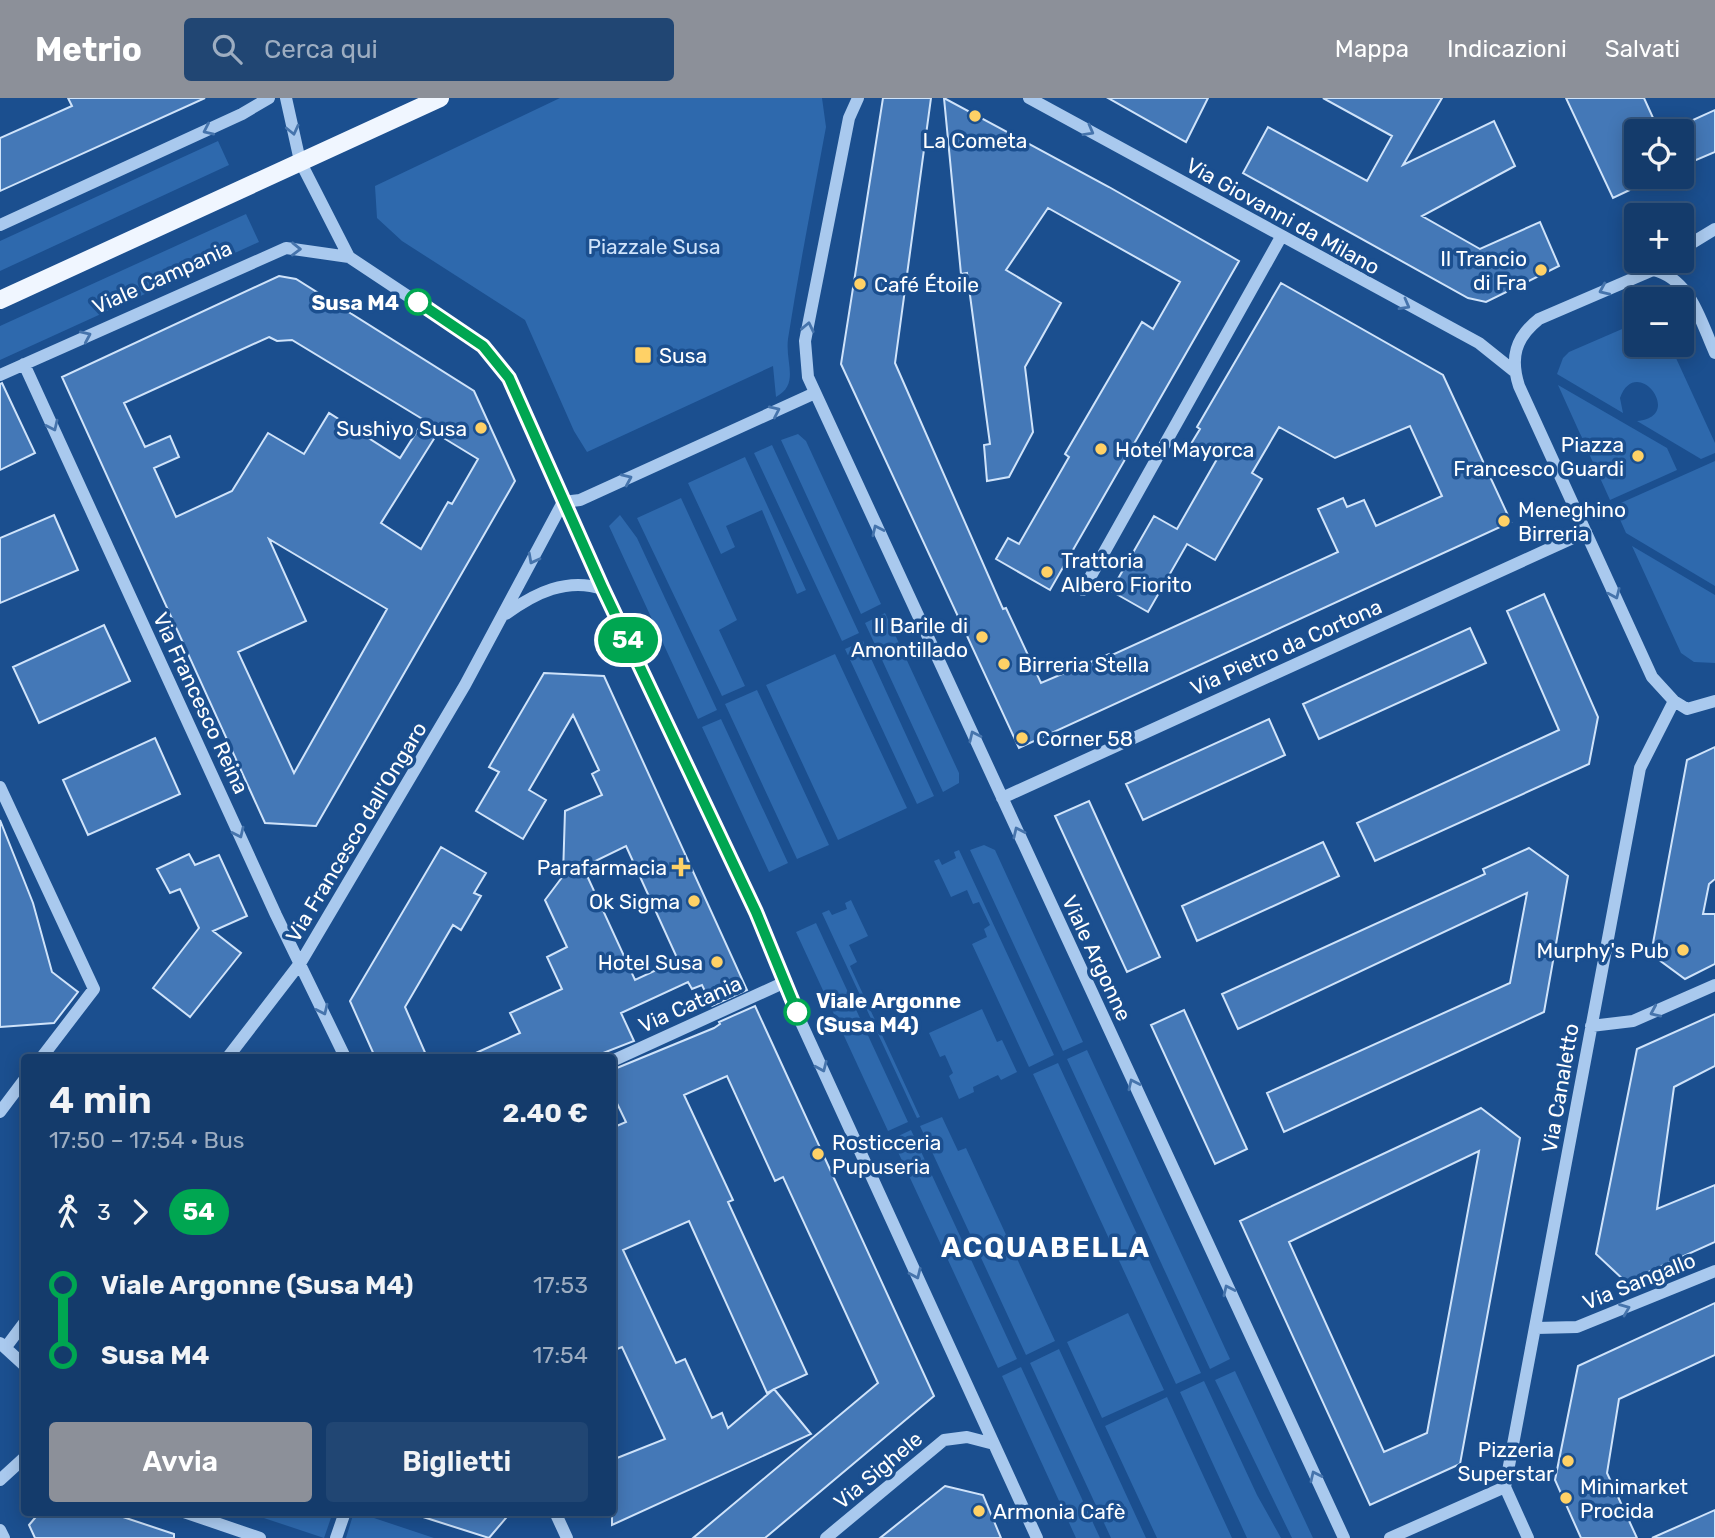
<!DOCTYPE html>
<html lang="it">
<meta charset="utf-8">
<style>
:root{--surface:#143b6b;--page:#214673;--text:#f1f3f6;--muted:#9dadc1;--line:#33557e;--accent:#8c9099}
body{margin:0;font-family:Rubik,sans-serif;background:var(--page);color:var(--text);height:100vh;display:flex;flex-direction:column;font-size:26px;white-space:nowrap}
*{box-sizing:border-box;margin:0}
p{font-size:23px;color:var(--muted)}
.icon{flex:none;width:38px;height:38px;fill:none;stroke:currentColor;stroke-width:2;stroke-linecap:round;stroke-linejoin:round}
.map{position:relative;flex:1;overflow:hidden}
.side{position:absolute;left:21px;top:956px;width:595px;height:462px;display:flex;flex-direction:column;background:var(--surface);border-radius:7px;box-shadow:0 4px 18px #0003,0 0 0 2px var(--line)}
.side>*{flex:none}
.badge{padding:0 14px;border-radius:23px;font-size:24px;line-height:46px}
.fabs{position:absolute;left:1624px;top:21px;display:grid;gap:14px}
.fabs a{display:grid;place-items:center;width:70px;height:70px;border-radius:7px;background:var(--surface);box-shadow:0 4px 18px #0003,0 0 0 2px var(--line);font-size:35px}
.map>.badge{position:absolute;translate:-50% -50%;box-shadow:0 0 0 4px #fff}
.legs{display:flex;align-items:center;gap:10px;height:77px;padding:0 28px;font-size:23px}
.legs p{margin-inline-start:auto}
.headline{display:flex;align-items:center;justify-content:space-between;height:119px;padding:0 28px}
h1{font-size:38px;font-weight:600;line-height:52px}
.button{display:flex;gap:14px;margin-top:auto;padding:14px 28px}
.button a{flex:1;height:80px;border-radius:7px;background:var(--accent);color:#fff;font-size:28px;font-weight:600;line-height:80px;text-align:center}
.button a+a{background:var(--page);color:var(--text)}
ul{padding:0 28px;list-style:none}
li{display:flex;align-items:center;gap:24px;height:70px;font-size:26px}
li i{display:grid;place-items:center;width:10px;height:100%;margin:0 9px;background:currentColor}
li i::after{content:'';width:18px;height:18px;margin:-9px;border:5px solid;border-radius:50%;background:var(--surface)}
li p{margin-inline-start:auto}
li:first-child i{background:linear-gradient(#0000 50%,currentColor 0)}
li:last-child i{background:linear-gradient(currentColor 50%,#0000 0)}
header{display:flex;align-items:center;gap:42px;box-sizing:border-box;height:98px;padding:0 35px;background:var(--accent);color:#fff}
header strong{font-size:33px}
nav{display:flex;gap:38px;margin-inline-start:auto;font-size:24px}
.search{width:490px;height:63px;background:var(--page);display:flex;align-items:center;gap:18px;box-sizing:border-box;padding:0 24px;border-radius:7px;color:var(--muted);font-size:26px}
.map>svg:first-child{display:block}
</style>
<header>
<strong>Metrio</strong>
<div class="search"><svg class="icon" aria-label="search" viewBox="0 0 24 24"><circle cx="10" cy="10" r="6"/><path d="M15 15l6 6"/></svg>Cerca qui</div>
<nav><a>Mappa</a><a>Indicazioni</a><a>Salvati</a></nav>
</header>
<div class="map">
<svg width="1715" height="1440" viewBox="0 0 1715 1440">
<rect width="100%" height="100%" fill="#1b4f8f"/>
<!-- green -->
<path fill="#2e69ad" d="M560 0H822L826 29C813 100 799 170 788 241 785 265 800 286 776 299L773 268 587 354 574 333 525 222 402 143 377 120 375 88Z
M218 43 229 67 0 173V143Z
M246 116 259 144 0 262V228Z
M1636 225V247H1670L1715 345V355L1701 361 1637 323C1686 319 1636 255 1620 300L1623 315 1557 276 1563 260 1569 254Z
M1558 287 1667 350 1677 372 1610 402Z
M798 336 806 343 881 506 861 516 781 342Z
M772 347 859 535 842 543 754 355Z
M745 359 806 492 797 496 762 412 726 428 735 449 721 456 688 385Z
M1715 363V488L1626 435 1614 408Z
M681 400 737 522 719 532 745 588 722 598 637 420Z
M620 417 637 440 717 612 698 621 609 428Z
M1632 448 1715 497V565L1694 564 1681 555Z
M885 515 959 675V685L943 694 865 525Z
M863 543 934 698 917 706 845 551Z
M835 556 907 710 838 742 766 587Z
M757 592 829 747 797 761 725 606Z
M721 621 788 765 769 774 702 629Z
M984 747 995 752 1083 944 1063 953 970 752Z
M959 752 1054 957 1029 969 972 846 987 839 984 831 990 827 979 804 973 806 967 792 951 799 934 763 939 761 942 767 956 760 954 754Z
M851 802 868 838 849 847 857 864 850 868 920 1019 917 1020 822 815 829 812 832 817 847 811 845 805Z
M816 825 908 1024 888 1033 796 834Z
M982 911 997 944 1002 942 1017 974 1001 982 998 977 973 989 974 994 959 1001 949 978 953 975 945 957 940 959 929 935Z
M1087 952 1230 1261 1210 1271 1067 961Z
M1058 965 1201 1275 1176 1286 1033 976Z
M942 1019 958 1053 966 1050 1055 1243 1026 1257 920 1028Z
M911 1032 1017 1261 998 1270 892 1041Z
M1128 1215 1164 1292 1102 1320 1067 1244Z
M1059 1251 1146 1440H1111L1030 1265Z
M1021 1269 1100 1440H1076L1002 1278Z
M1235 1273 1313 1440H1292L1215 1282Z
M1204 1283 1257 1397 1281 1440H1247L1180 1294Z
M1167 1299 1232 1440H1157L1105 1328Z
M246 1414H333L324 1440Z
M354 1414H356L434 1440H346Z"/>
<!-- building -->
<path fill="#4478b7" stroke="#cfe3fa" stroke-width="2" fill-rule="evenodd" d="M68 0H205L0 93V40L72 8Z
M883 0H931L895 265 1003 511 1006 510 1041 585 1109 556 1110 558 1338 454 1318 411 1343 400 1347 409 1364 402 1376 428 1442 398 1410 328 1335 360 1279 329 1252 375 1262 381 1215 462 1187 446 1148 514 1111 493 1154 418 1177 431 1217 361 1191 346 1200 331 1197 329 1281 185 1443 277 1511 424 1019 650 841 266Z
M944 0 1109 89 1239 163 1050 492 996 461 1008 440 1019 446 1069 359 1065 356 1142 224 1153 231 1180 184 1048 110 1006 172 1061 205 1025 269 1033 334 1009 379 987 383 984 347 990 346 967 175 961 176Z
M1108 0H1208L1186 44Z
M1323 0H1442L1403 67 1494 23 1515 68 1422 118 1480 151 1540 124 1559 168 1486 204 1468 200 1243 75 1268 29 1367 83 1392 38Z
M1566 0H1644L1659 33H1636V89L1613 100Z
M1715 12V54L1682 68V27Z
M279 178 296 181 474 293 515 383 316 728 265 725 62 279ZM269 239 277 243 292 242 424 322 400 360 329 315 304 356 268 335 232 393 176 419 154 370 179 359 170 338 145 349 124 305ZM437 336 478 361 452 406 448 404 421 451 381 425ZM269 441 387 511 294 675 238 554 306 523Z
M2 285 35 355 0 372V286Z
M54 417 78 472 0 505V440Z
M1544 496 1598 619 1589 666 1375 763 1357 725 1559 632 1507 513Z
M104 527 130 583 39 625 13 569Z
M1470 530 1486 565 1319 641 1303 606Z
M544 575 604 578 747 892 712 908 702 887 692 891 688 884 621 915 634 943 593 959H467L520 935 510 915 562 891 547 859 567 849 545 802 563 778 565 713 602 697 592 676 599 672 573 617 529 692 546 702 523 741 476 713 499 674 489 669ZM626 748 678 862 635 882 583 769Z
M1269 621 1285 657 1143 722 1126 686Z
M155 640 180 696 88 737 63 682Z
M1715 649V781L1709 786 1703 816H1715V866L1685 881 1651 856 1687 662Z
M1089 703 1160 859 1127 874 1055 718Z
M0 722 33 805 52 874 78 894 54 925 0 929Z
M1323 744 1339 778 1197 843 1182 808Z
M441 749 486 775 474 795 481 798 461 832 453 827 405 909 427 959H375L350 903Z
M1529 750 1568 778 1544 914 1284 1034 1267 995 1510 885 1527 795 1238 931 1222 896 1485 776 1483 771Z
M189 756 195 767 219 757 247 818 213 833 241 855 190 919 153 890 199 830 180 791 170 795 157 771Z
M755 908 934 1298 765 1440H693L878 1285 783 1079 775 1083 727 978 684 997 733 1102 728 1104 807 1276 774 1291 811 1336 612 1427V1362L665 1341 622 1249 612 1253V1030L626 1024 612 995V972L714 930 720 926 719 924ZM689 1123 767 1295 774 1291 728 1330 722 1315 712 1320 685 1261 676 1265 623 1152Z
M1184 912 1247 1051 1215 1066 1151 927Z
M1715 916V968L1674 989 1657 1111 1715 1087V1144L1626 1184 1596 1156 1637 951Z
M1481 1010 1520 1040 1460 1366 1370 1407 1240 1123ZM1479 1053 1427 1335 1384 1354 1289 1144Z
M1715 1205V1257L1619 1301 1607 1375 1637 1440H1581L1555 1382 1578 1268Z
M945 1388 983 1397 1001 1440H880Z
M1715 1412V1440H1652Z
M40 1414H108L174 1436V1440H35L29 1427Z
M421 1414H511L489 1440 420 1418Z"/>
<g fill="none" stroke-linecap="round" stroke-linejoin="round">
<!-- minor -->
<path stroke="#a9c9ee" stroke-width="12" d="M286 0 300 63 349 159 483 248 509 280 603 491 767 837 783 885 1037 1440
M858 0 849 20 805 243 808 279 1344 1440
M1029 0 1479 245 1514 273
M0 127 242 16 269 0
M1682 151 1715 131
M1668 176 1674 163
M1715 255C1700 222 1691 181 1653 172L1539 221C1515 240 1510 260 1519 288L1652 579 1674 603 1687 611 1715 603
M24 266 276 817 345 959
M0 277 286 150 349 159
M563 404 580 402 815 295
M1083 492 1281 139
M506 516C535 495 567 479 603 491
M0 689 94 891 42 959
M1002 700 1586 434
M1591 928 1633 923 1715 887
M228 959 301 864 465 587 563 404
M612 963 783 885
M0 1014 24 982
M1536 1230 1577 1229 1715 1173
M0 1245 24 1267
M6 1249 24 1225
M0 1382 24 1360
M1505 1389 1640 670 1674 603
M1505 1389 1528 1440
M184 1414 260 1440
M555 1414 567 1440
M0 1432 4 1440
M336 1440 345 1414
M826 1440 944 1342 967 1339 994 1346
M1390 1440 1505 1389"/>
<!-- major -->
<path stroke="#f0f6ff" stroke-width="18" d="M0 202 440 0"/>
</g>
<!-- one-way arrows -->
<defs><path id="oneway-chevron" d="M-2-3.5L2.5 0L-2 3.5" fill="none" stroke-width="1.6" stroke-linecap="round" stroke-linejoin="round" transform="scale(1.75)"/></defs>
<g stroke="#4674ac">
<use href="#oneway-chevron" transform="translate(208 32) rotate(155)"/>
<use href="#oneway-chevron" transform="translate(293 32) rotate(77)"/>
<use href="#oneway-chevron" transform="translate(1089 33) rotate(29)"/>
<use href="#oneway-chevron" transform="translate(296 151) rotate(1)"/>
<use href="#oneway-chevron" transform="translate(1604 192) rotate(156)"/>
<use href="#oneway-chevron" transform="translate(1405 207) rotate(29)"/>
<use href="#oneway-chevron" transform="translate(808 229) rotate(-78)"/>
<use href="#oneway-chevron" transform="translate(86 238) rotate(-24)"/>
<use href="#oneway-chevron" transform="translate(775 313) rotate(-25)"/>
<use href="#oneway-chevron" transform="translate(53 328) rotate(65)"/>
<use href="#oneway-chevron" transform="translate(627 381) rotate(-24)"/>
<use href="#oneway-chevron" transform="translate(877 432) rotate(-115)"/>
<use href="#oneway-chevron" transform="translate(533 461) rotate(118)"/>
<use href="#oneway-chevron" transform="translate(1615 496) rotate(66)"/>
<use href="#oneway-chevron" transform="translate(974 638) rotate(-115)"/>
<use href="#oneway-chevron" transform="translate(1018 734) rotate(-115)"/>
<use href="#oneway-chevron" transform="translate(239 735) rotate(65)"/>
<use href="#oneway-chevron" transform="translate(323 912) rotate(65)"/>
<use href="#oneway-chevron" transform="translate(1655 914) rotate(156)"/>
<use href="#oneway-chevron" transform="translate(822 969) rotate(66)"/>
<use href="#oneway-chevron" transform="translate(1133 986) rotate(-115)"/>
<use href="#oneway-chevron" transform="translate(916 1176) rotate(66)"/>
<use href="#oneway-chevron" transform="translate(1228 1192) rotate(-115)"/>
<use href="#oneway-chevron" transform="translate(1625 1211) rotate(-22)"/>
<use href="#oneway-chevron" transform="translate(1315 1378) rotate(-115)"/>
</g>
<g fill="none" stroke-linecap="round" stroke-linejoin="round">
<defs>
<path id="line-1" d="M418 204 483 248 509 280 603 491 756 814 797 914"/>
</defs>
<!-- line-1 casing -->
<use href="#line-1" stroke="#fff" stroke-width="16"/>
<!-- line-1 -->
<use href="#line-1" stroke="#00a651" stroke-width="10"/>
</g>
<!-- markers -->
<g fill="#ffd166" stroke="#1b4f8f" stroke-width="2.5">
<circle cx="975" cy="18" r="7"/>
<circle cx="1541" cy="172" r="7"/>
<circle cx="860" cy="186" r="7"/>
<rect x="634" y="248" width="18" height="18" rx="3.5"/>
<circle cx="481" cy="330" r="7"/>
<circle cx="1101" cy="351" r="7"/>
<circle cx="1638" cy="358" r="7"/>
<circle cx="1504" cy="423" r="7"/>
<circle cx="1047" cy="474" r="7"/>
<circle cx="982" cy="539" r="7"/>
<circle cx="1004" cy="566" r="7"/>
<circle cx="1022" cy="640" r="7"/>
<path d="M677.5 758.5h7v7h7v7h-7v7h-7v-7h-7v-7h7z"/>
<circle cx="694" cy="803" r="7"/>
<circle cx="1683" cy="852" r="7"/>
<circle cx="717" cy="864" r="7"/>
<circle cx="818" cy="1056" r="7"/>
<circle cx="1568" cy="1363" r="7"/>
<circle cx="1566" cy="1400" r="7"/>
<circle cx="979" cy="1413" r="7"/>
</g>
<g fill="#fff" stroke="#00a651" stroke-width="3.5">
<circle cx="418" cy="204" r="12"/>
<circle cx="797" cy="914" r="12"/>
</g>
<g text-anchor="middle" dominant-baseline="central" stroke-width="7" stroke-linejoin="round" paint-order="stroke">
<!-- poi labels -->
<g font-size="21" fill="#fff" stroke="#1b4f8f" text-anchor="start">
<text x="975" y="42" text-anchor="middle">La Cometa</text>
<text x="1527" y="160" text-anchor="end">Il Trancio<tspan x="1527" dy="24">di Fra</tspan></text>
<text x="874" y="186">Café Étoile</text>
<text x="659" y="257">Susa</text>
<text x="467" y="330" text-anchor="end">Sushiyo Susa</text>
<text x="1624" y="346" text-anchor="end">Piazza<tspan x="1624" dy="24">Francesco Guardi</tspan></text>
<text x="1115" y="351">Hotel Mayorca</text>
<text x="1518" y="411">Meneghino<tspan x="1518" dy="24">Birreria</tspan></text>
<text x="1061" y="462">Trattoria<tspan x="1061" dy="24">Albero Fiorito</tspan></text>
<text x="968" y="527" text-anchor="end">Il Barile di<tspan x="968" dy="24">Amontillado</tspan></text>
<text x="1018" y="566">Birreria Stella</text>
<text x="1036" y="640">Corner 58</text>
<text x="667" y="769" text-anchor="end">Parafarmacia</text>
<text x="680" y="803" text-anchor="end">Ok Sigma</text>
<text x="1669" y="852" text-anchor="end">Murphy's Pub</text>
<text x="703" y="864" text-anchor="end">Hotel Susa</text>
<text x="832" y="1044">Rosticceria<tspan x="832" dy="24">Pupuseria</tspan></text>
<text x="1554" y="1351" text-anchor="end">Pizzeria<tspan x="1554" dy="24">Superstar</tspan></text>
<text x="1580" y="1388">Minimarket<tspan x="1580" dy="24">Procida</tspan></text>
<text x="993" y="1413">Armonia Cafè</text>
</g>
<!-- street labels -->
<g font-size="21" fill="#fff" stroke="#1b4f8f">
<text transform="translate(1283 118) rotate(29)">Via Giovanni da Milano</text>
<text transform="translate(162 179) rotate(-24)">Viale Campania</text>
<text transform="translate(1286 549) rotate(-24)">Via Pietro da Cortona</text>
<text transform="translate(201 605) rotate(65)">Via Francesco Reina</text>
<text transform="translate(356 734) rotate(-59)">Via Francesco dall'Ongaro</text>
<text transform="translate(1097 860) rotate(65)">Viale Argonne</text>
<text transform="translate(690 906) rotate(-24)">Via Catania</text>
<text transform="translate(1560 990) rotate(-80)">Via Canaletto</text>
<text transform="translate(1639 1183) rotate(-22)">Via Sangallo</text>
<text transform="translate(878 1372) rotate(-40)">Via Sighele</text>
</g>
<!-- park labels -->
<g font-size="21" fill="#cfe3fa" stroke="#1b4f8f">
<text x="654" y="148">Piazzale Susa</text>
</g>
<!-- stop labels -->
<g font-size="21" font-weight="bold" fill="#fff" stroke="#1b4f8f" text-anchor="end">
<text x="399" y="204">Susa M4</text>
<text x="816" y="902" text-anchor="start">Viale Argonne<tspan x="816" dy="24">(Susa M4)</tspan></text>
</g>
<!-- district labels -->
<g font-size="28" font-weight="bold" letter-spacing="2" fill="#fff" stroke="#1b4f8f">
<text x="1046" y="1149">ACQUABELLA</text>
</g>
</g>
</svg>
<div class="fabs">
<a><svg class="icon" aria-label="locate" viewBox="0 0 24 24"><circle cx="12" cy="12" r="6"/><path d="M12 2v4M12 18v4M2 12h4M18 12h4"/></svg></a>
<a>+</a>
<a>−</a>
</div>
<b class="badge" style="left:628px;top:542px;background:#00a651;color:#fff">54</b>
<section class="side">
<div class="headline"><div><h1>4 min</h1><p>17:50 – 17:54 · Bus</p></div><b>2.40 €</b></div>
<div class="legs"><svg class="icon" aria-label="walk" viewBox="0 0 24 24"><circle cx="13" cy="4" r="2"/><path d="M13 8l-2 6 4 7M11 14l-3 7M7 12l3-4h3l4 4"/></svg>3<svg class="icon" aria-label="forward" viewBox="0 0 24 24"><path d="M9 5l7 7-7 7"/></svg><b class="badge" style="background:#00a651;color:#fff">54</b></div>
<ul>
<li><i style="color:#00a651"></i><b>Viale Argonne (Susa M4)</b><p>17:53</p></li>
<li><i style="color:#00a651"></i><b>Susa M4</b><p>17:54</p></li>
</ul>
<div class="button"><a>Avvia</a><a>Biglietti</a></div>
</section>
</div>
